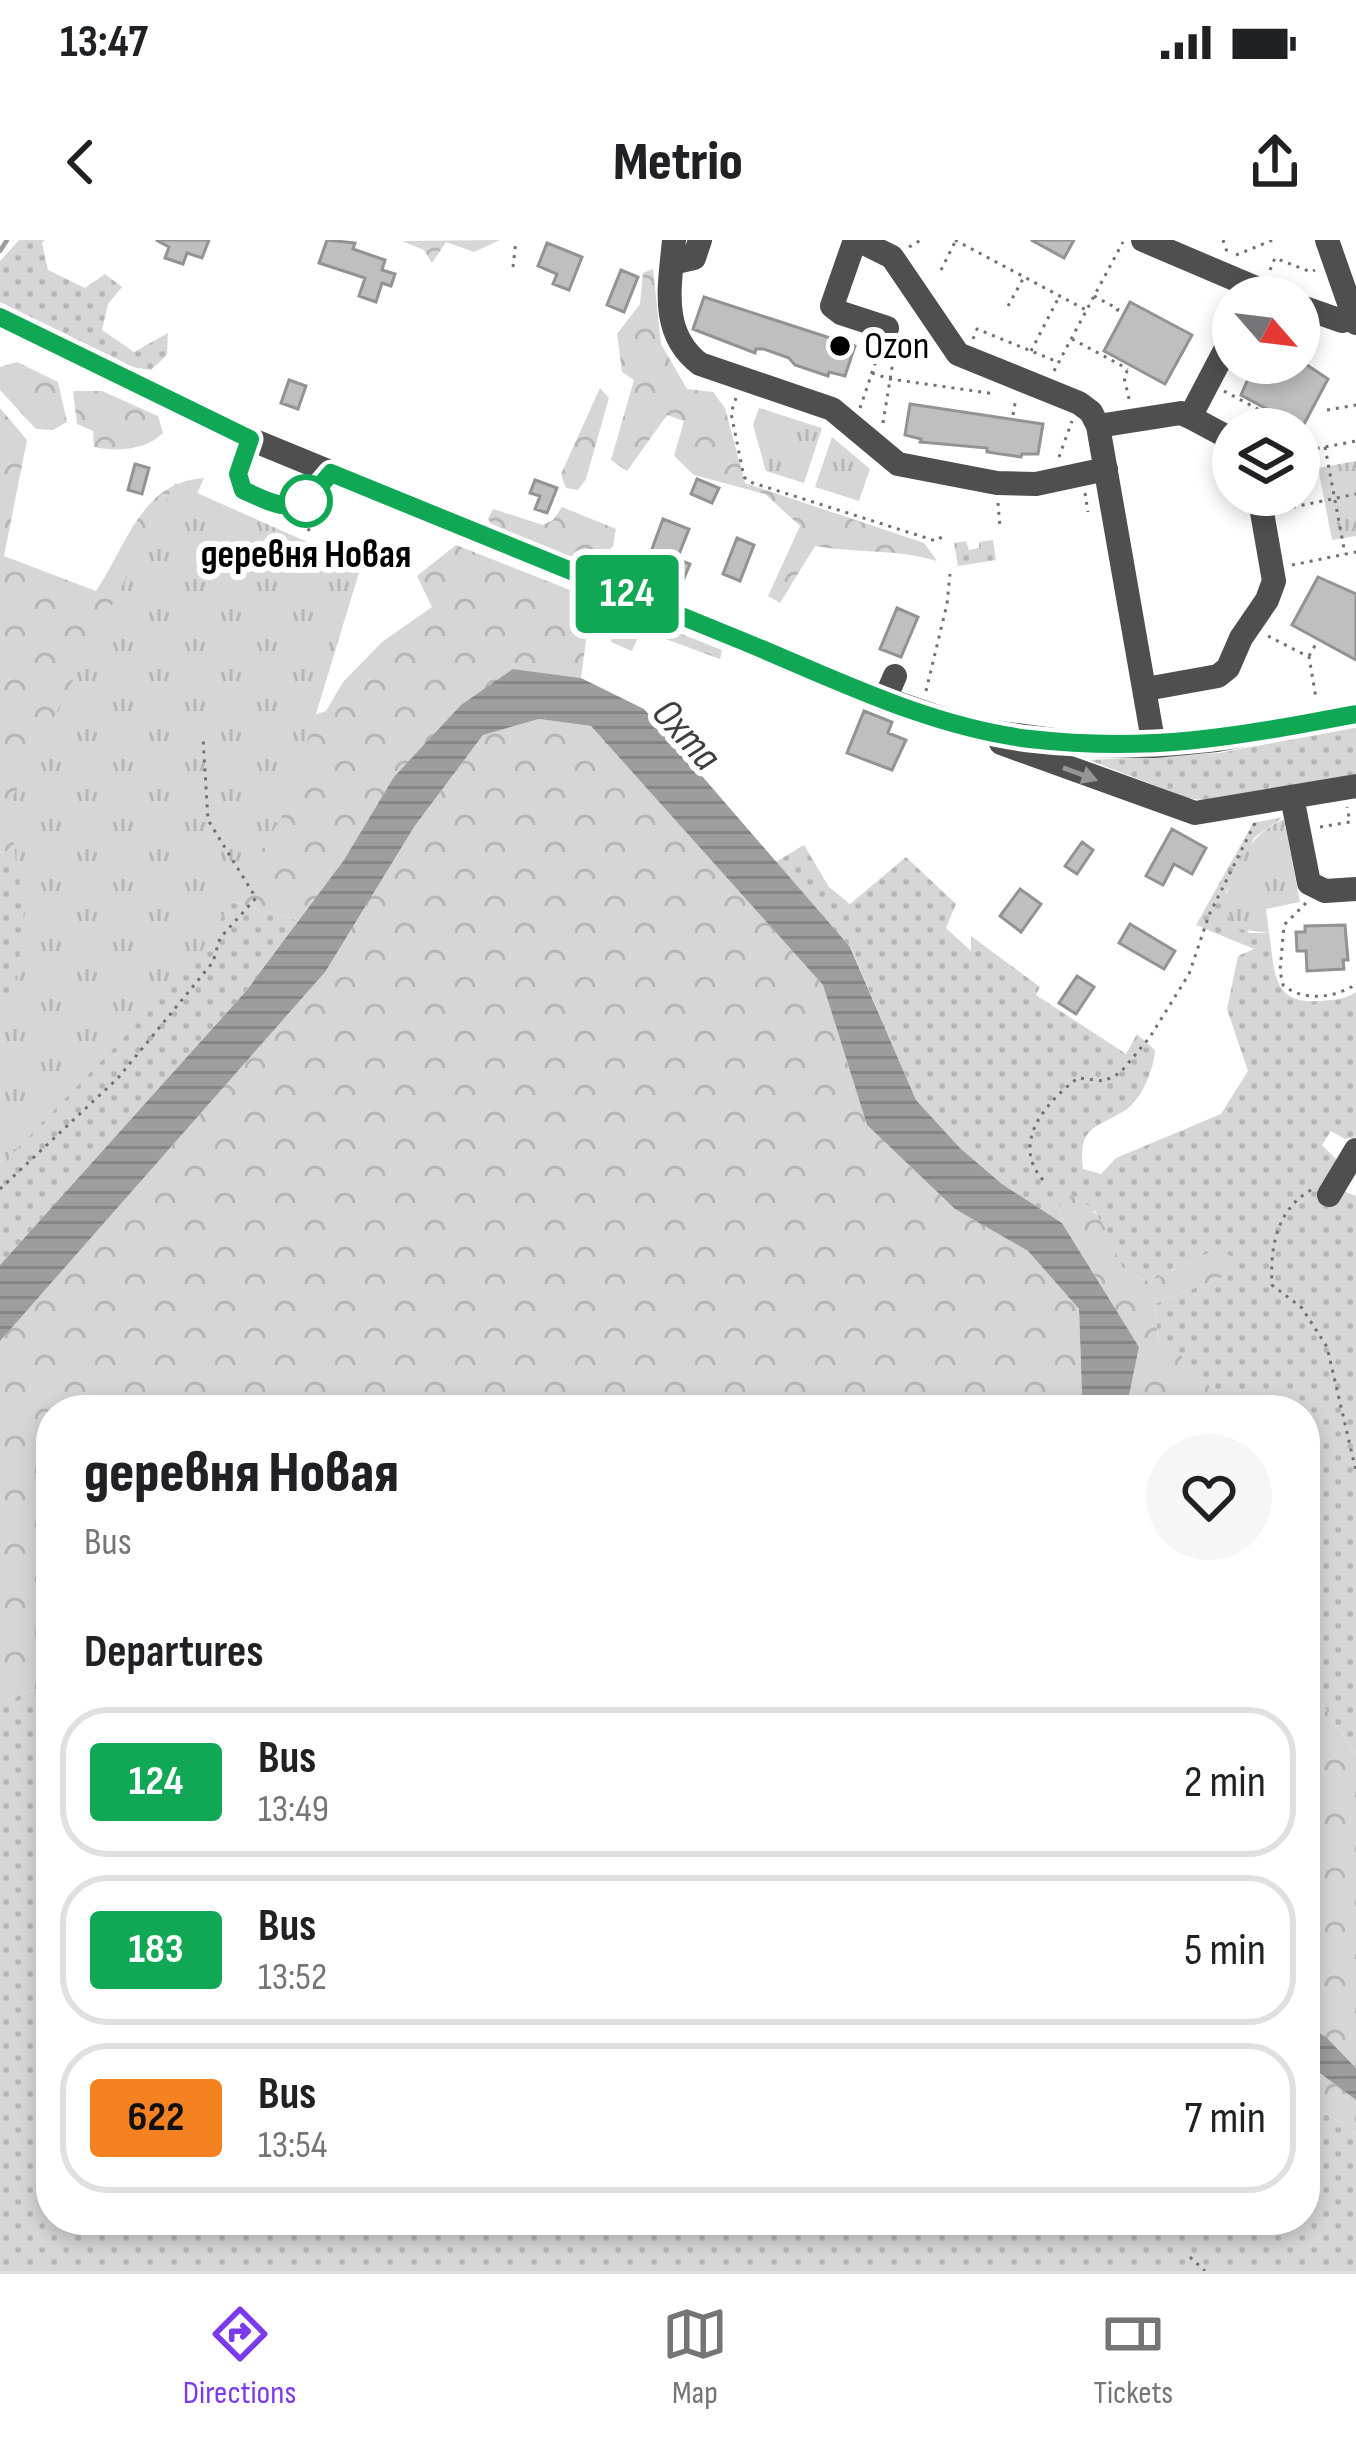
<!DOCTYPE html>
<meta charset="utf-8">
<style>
:root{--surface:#fff;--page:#f6f6f6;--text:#202124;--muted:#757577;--line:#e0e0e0;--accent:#7c3aed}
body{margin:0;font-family:"Sofia Sans Condensed",sans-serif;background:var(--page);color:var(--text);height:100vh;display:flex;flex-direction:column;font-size:45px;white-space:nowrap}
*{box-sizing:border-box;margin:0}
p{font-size:39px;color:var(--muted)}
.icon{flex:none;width:66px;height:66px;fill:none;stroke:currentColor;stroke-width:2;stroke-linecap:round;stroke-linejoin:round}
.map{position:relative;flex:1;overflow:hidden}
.drawer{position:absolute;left:36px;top:1155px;width:1284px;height:840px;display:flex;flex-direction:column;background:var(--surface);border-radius:48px;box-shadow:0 6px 18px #0003}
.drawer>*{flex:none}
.badge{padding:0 24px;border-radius:9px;font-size:42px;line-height:78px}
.needle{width:78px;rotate:118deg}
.controls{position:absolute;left:1212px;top:36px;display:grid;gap:24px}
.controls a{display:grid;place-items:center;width:108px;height:108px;border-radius:50%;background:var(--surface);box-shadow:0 6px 18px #0003;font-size:60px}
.map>.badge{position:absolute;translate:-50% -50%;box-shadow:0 0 0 6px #fff}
h2{padding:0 48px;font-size:45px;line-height:108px}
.round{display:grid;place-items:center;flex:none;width:126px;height:126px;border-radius:63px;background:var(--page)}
.headline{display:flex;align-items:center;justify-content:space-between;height:204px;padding:0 48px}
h1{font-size:57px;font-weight:800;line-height:90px}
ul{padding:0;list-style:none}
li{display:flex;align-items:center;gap:36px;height:150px;margin:0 24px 18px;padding:0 24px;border:6px solid var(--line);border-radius:48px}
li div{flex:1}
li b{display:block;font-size:45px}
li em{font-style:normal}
li .badge{min-width:132px;font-weight:700;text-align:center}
.status{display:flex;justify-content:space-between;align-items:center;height:84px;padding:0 60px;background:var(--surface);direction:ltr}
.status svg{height:33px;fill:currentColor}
header{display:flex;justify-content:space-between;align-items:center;height:156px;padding:0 48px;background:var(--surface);font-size:54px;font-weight:800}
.tabs{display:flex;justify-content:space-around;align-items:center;height:168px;border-top:3px solid var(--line);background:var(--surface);font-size:33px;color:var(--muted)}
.tabs a{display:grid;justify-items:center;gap:6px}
.tabs .on{color:var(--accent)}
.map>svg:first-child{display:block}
</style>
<div class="status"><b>13:47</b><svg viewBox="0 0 49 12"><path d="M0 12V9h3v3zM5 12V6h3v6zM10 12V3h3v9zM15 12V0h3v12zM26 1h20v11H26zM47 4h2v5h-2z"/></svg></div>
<header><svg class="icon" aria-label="back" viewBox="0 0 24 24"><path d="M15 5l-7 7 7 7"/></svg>Metrio<svg class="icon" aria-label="share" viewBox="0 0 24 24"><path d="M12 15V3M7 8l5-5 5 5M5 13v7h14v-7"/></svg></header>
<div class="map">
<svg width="1356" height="2031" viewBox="0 0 1356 2031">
<defs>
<pattern id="grass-dots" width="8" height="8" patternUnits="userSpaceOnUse" patternTransform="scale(3)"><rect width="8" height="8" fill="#d6d6d6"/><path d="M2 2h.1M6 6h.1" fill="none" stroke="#b6b6b6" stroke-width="1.8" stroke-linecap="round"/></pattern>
<pattern id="forest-crowns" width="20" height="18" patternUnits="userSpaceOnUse" patternTransform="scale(3)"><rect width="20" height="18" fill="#d6d6d6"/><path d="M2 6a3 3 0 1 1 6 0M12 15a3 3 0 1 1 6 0" fill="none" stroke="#b6b6b6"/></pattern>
<pattern id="park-tufts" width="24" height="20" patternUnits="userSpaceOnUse" patternTransform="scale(3)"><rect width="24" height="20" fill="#d6d6d6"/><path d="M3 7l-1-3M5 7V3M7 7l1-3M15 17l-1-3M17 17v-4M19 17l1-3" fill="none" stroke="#b6b6b6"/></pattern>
<pattern id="water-rules" width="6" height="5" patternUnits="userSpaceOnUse" patternTransform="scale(3)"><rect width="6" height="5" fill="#9d9d9d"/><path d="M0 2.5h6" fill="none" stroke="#858585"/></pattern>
</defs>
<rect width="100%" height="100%" fill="#fff"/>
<!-- grass -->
<path fill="url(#grass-dots)" d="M19 0H45L42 3 48 30 85 48 105 34 122 47 108 64 102 90 134 112 168 93 167 115 151 130 125 126 0 62V21Z
M966 301 969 310 979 308V302L993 300 996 320 958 326 954 303Z
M1356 487V534L1202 560 1187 558 1089 520 1219 513Z
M1283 577 1254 598 1226 652 1249 693H1269C1275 730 1271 764 1318 761 1333 760 1344 760 1356 752V897L1345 899 1331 891 1322 905 1337 920 1327 944 1356 956V1514L1305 1439V1170H1231L1159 1108 1154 1064 1225 1036 1217 1009 1150 1042 1124 1031 1095 971 1060 965 1062 983 1002 944 960 908 916 860 851 708 774 623 804 605 829 647 850 664 906 617 956 664 946 688 971 711V696L1040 747 1036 755 1126 814 1137 794 1155 810C1154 830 1141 861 1124 871 1094 889 1078 887 1083 929L1101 934 1116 918 1221 874 1248 831 1227 769 1238 716 1254 709 1196 685 1253 583Z
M79 590 166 644 300 681 247 750 0 1025V613Z
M51 1443V1980H1305V1862L1349 1887 1356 1896V2031H0V1463Z"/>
<!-- forest -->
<path fill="url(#forest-crowns)" d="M500 0 474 12 446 2 432 23 424 10 402 1Z
M653 29 661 104 687 149 713 152 725 168 745 243 924 303 937 321C898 309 856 313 815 306L780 363 768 356 800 286 765 254 694 235 674 216 684 181 667 175 627 231 611 220 634 140 622 132 617 94 640 64 643 33Z
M17 122 58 142 67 182 53 190 36 189 0 150V127Z
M600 148 609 158 586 239 578 250 566 248 561 234Z
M73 151H102L158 176 163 193C146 210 117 212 94 207L93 191 77 184Z
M0 168 27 200 4 316 96 351C127 305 141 242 204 238L156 348 79 590 0 613Z
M562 267 616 289 613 306 594 325 494 289 488 279 493 269 543 285 553 280Z
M456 305 722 410 720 419 641 390 632 411 611 402 613 384 589 378 581 438 513 429 344 620 300 681 166 644 296 481 326 471 343 442 382 402 432 367 417 336Z
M539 479 591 486 823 745 867 885 955 969 1028 1011 1079 1069 1082 1156 1078 1170H51V1443L0 1463V1101L414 587 483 495Z
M1069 956C1101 962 1111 1005 1124 1031L1150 1042 1217 1009 1239 1020 1225 1036 1154 1064 1159 1108 1175 1109 1231 1170H1126L1139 1107 1062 983 1060 965Z
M1305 1439 1356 1514V1828L1327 1798 1305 1783Z
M1305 1822 1356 1860V1896L1349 1887 1305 1862Z"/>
<!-- park -->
<path fill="url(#park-tufts)" d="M759 168 822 188 804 243 766 231 753 185Z
M832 197 870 229 859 261 815 247Z
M1356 221V296L1332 300 1318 228Z
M175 243 361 326 288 566 194 724 0 927V773L16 751 24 671 8 566Z
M1284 579 1300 662 1266 669 1269 693 1237 689 1224 670C1229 631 1248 595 1284 579Z"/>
<!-- water -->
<path fill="url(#water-rules)" d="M513 429 581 438 644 469 850 707 916 860 960 908 1002 944 1062 983 1139 1107 1126 1170H1078L1082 1156 1079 1069 1028 1011 955 969 867 885 823 745 591 486 539 479 483 495 414 587 325 732 0 1101V1025L247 750 344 620 394 537 461 465Z
M1305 1783 1327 1798 1356 1828V1860L1305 1822Z"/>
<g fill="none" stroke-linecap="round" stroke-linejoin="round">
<!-- stream -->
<path stroke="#9d9d9d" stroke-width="4.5" d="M0 11 7 0"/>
</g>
<!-- building -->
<path fill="#bfbfbf" stroke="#939393" stroke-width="3" d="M156 0H209L202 18 187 13 183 24 165 18 169 7Z
M327 0 355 3 353 9 385 20 382 30 395 34 391 46 382 43 376 62 359 56 365 38 319 23Z
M1031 0H1074L1064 18Z
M547 3 582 17 569 50 553 44 557 34 538 26Z
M621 30 638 37 624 72 607 65Z
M704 57 855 106 845 136 829 132 828 136 795 125 789 118 764 109H756L755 113 693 89Z
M1130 62 1192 95 1165 144 1104 111Z
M1255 123H1304L1328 139 1302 188 1241 155Z
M289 140 306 146 298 169 281 163Z
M910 164 1043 184 1038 214H1022L1021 217 987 212V208L920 202 921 199 905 195Z
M135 224 149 228 142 254 128 250Z
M697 239 719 248 712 263 691 254Z
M535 240 557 248 547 273 535 269 540 256 530 253Z
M663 279 689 289 677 319 652 309Z
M737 298 754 305 740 341 723 334Z
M677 319 690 324 681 345 669 340Z
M1318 337 1356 354V420L1292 385Z
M897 368 918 377 901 417 880 409Z
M864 471 892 482 888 493 906 500 892 530 847 513Z
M1172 589 1206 608 1192 634 1174 624 1163 645 1146 636Z
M1082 602 1093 610 1077 634 1065 626Z
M1020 649 1041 664 1021 692 1000 676Z
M1130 684 1175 711 1164 729 1119 703Z
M1345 685 1348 720H1343L1344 729 1307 731 1306 711H1297L1296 692H1305V686Z
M1077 736 1094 747 1076 774 1059 763Z"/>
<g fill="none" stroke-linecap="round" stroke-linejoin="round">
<!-- path -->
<path stroke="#717171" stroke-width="3" stroke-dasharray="3 6" stroke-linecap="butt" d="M955 0 1086 70
M1223 0 1228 15
M909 7 921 0
M1236 15 1273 0
M513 27 516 0
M941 30 955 2
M1270 30 1275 18 1311 32 1315 30
M1094 56 1118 69 1115 75
M1008 66 1024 37
M973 99 977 89 1058 122
M1072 99 1128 129
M1031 111 1059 57
M1054 131 1123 2
M872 133 890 139 996 154
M1224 151 1265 173
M736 158 731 173 744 237 750 242 936 301 943 296
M1129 159 1124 137 1129 127
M860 168 880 109
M1327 170 1356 165
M1013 175 1016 158
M883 183 895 109
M1325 207 1345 314
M1299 212 1356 201
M1059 217 1072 181
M1085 253 1088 272
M998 263 1000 287
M1284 269 1356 254
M308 291 315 278
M1292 325 1356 312
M1268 396 1309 417 1316 458
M1309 416 1317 402
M926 451 947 364 950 334
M1320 587 1350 582 1347 567
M1306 663 1284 685 1280 731 1283 745C1303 762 1336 758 1356 744
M1043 940C1010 903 1046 862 1078 838L1104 841 1120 833 1150 797 1189 734 1209 675 1255 583
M0 949 118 838 213 722 220 698 256 658 208 580 203 498
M1311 950C1276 970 1270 1008 1272 1045L1302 1068 1327 1107 1356 1231
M1190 2017 1205 2031"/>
<!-- minor -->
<path stroke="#4f4f4f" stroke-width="24" d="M674 0C670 45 659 93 700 124L832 169 898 224 997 243 1036 244 1106 229
M855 0 832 66 841 73 887 88
M858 0 892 17 958 114 1079 163 1091 172 1098 186
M1143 0 1277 57
M1327 0 1356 83
M672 23 694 18 700 0
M1299 66 1342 81 1355 78
M0 78 250 199 866 452 972 489 1090 505 1154 506 1217 500 1356 474
M1190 177 1233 200
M250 199 238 234 243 251C290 272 297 274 331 233
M1146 449 1218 436 1228 428 1241 398 1267 360 1274 341 1259 255
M885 459 895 436
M1001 503 1195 573 1356 546
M1154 506 1098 186 1181 173 1190 177 1233 95
M1292 557 1309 643 1325 651 1356 649
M1329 955 1356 910"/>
</g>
<!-- one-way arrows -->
<defs><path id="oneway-solid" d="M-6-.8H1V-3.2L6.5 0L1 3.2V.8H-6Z" transform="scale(3)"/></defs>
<use fill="#959595" href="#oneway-solid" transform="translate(1080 534) rotate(20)"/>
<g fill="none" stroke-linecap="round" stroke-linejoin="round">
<defs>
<path id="line" d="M0 77 250 199 238 234 243 250C290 272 297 274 331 233 469 288 607 345 745 402 837 440 930 487 1030 499 1151 513 1239 496 1356 474"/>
</defs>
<!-- line casing -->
<use href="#line" stroke="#fff" stroke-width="27"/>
<!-- line -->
<use href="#line" stroke="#10a855" stroke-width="18"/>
</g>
<!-- markers -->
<circle fill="#000" stroke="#fff" stroke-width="4.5" cx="840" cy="106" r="12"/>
<circle fill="#fff" stroke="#10a855" stroke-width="6" cx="306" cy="261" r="24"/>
<g text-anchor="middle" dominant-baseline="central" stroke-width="12" stroke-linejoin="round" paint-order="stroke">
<!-- poi labels -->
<g font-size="39" fill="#000" stroke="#fff" text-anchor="start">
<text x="864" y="106">Ozon</text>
</g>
<!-- stop labels -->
<g font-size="39" font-weight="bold" fill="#000" stroke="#fff">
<text x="306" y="315">деревня Новая</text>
</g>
<!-- water labels -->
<g font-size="42" font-style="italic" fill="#3e3e3e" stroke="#fff">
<text transform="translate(686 495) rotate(48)">Охта</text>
</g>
</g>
</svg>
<div class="controls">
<a><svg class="needle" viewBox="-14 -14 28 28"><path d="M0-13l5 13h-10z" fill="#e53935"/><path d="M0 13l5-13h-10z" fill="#757577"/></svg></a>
<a><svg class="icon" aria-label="layers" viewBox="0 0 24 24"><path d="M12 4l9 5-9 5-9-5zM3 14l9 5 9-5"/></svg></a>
</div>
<b class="badge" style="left:627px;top:354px;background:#10a855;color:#fff">124</b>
<section class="drawer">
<div class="headline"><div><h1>деревня Новая</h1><p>Bus</p></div><a class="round"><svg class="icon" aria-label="heart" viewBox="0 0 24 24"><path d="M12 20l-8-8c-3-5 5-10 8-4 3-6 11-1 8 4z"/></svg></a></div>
<h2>Departures</h2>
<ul>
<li><span class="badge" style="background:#10a855;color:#fff">124</span><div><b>Bus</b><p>13:49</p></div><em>2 min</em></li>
<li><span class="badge" style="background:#10a855;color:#fff">183</span><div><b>Bus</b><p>13:52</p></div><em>5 min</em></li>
<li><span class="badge" style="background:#f58220;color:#111">622</span><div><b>Bus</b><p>13:54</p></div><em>7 min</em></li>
</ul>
</section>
</div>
<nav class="tabs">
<a class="on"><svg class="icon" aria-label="directions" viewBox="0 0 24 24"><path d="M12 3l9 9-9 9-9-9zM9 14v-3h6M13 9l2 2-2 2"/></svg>Directions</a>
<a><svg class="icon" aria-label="map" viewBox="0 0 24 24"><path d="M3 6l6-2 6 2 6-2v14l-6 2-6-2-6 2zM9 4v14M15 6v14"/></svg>Map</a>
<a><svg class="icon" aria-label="tickets" viewBox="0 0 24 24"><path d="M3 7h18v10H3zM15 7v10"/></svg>Tickets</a>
</nav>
